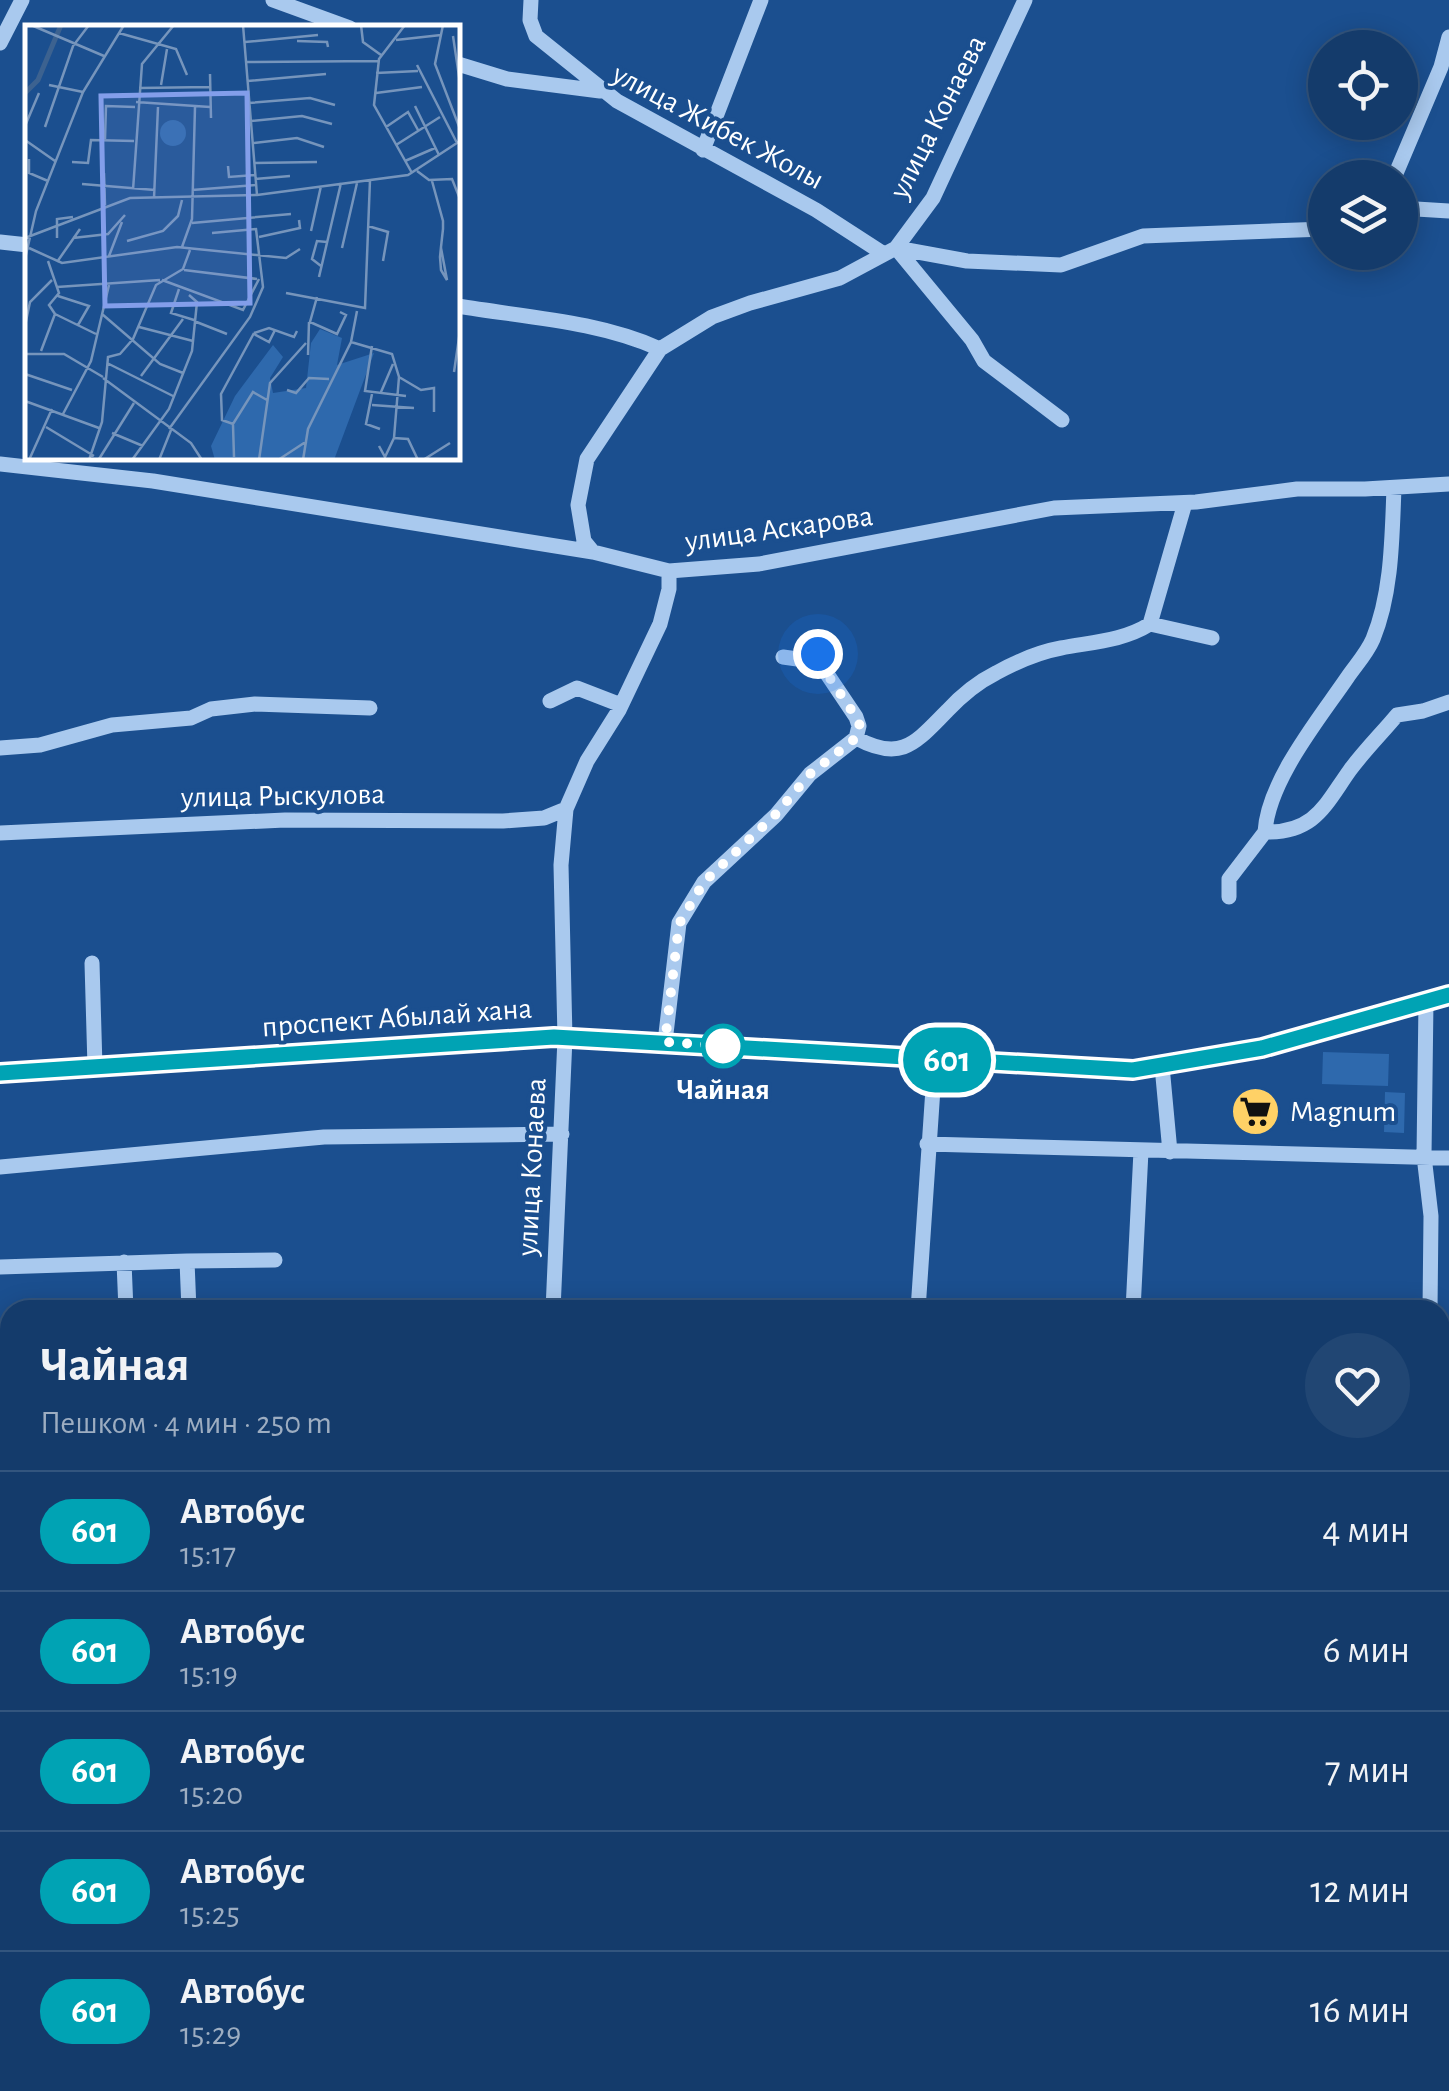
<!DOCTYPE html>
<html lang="ru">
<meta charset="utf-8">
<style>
:root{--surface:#143b6b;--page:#214673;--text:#f1f3f6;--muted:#9dadc1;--line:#33557e}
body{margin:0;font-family:"Alegreya Sans",sans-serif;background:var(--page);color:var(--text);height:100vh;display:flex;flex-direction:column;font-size:38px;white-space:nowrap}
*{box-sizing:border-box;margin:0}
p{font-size:32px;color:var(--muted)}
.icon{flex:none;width:55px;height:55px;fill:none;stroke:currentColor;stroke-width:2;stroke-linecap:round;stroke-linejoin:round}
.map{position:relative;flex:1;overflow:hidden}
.drawer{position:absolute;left:0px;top:1300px;width:1450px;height:792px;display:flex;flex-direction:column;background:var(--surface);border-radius:30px 30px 0 0;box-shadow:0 5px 25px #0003,0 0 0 2px var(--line)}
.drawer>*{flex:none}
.badge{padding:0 20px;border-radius:32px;font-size:35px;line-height:65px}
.controls{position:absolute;left:1308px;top:30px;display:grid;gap:20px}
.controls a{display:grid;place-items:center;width:110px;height:110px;border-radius:50%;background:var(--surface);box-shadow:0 5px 25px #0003,0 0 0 2px var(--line);font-size:50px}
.you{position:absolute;width:50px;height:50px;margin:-25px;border:8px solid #fff;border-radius:50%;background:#1a73e8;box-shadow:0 0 0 15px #1a73e833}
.map>.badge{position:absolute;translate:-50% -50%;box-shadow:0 0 0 5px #fff}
.round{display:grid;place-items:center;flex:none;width:105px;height:105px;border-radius:52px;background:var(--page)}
.overview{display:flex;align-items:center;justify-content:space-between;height:170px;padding:0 40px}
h1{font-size:48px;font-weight:700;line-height:75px}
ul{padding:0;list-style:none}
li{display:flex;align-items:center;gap:30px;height:120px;padding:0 40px;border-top:2px solid var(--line)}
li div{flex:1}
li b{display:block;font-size:38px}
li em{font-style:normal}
li .badge{min-width:110px;font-weight:700;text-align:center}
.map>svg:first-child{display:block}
</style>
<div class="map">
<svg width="1449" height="2091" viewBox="0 0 1449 2091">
<rect width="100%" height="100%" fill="#1b4f8f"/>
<!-- park -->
<path fill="#2e69ad" d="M1323 1052 1389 1054 1388 1086 1322 1084Z
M1385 1092 1405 1093 1404 1133 1384 1132Z"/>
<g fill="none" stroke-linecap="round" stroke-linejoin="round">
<!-- minor -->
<path stroke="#a9c9ee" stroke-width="15" d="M273 0 350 28
M531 0 530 20 536 36 617 101 816 210 884 254
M0 43 22 0
M458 64 507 79 600 91
M703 150 761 0
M1394 178 1441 67 1449 37
M1400 208 1449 211
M0 242 28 245
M896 248 967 261 1061 265 1143 236 1325 229
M896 248 972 340 984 361 1062 420
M458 306C523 317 599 321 660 349
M0 464 153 481 593 552 669 571 759 564 1054 508 1196 502 1297 489H1365L1449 484
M593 552 584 541 578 505 587 459 660 349 712 317 750 303 840 278 896 248 933 198 1025 0
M1150 624 1212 638
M818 654 819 662 856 717 859 726 856 738
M783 657 819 662
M550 701 577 688 621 705
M0 748 40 745 112 725 191 718 211 709 255 704 370 708
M1265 832C1268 781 1319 719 1347 678 1356 665 1367 653 1373 639 1392 593 1392 537 1394 488
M1265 832C1315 833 1325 805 1350 770 1364 751 1382 733 1397 715L1423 711 1449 702
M0 833 285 820 503 821 544 818 566 809
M1229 897V879L1265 832
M92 963 95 1067
M1426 1001 1424 1156 1431 1216 1430 1310
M665 1042 679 923 704 882 776 815 810 774 856 738C902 763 916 742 947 711 961 696 978 682 996 673 1016 662 1039 652 1061 648 1092 642 1123 641 1150 624L1185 503
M1162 1066 1170 1152
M927 1144 1449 1158
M0 1167 324 1137 562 1134
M187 1261 275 1260
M124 1262 126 1310
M0 1267 187 1261 189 1310
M553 1310 565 1038 561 865 566 809 587 761 619 710 660 624 669 589V571
M918 1310 935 1059
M1133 1310 1141 1151
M1440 1651H1449
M360 2091 361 2082
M1095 2091 1097 2082"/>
<!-- major -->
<path stroke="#f0f6ff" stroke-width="20" d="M0 1073 553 1037 1133 1070 1262 1048 1449 995"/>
</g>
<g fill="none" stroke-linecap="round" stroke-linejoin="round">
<defs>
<path id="line" d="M0 1073 554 1037 1133 1070 1262 1048 1449 995"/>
</defs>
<!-- line casing -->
<use href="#line" stroke="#fff" stroke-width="22"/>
<!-- line -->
<use href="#line" stroke="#00a3b4" stroke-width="15"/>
<!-- walk -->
<path stroke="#fff" stroke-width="10" stroke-dasharray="0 18" d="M723 1046 665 1042 679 924 704 882 776 814 810 774 856 738 860 726 856 717 819 662 818 654"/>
</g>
<!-- icons -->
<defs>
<symbol id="supermarket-disc" viewBox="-11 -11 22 22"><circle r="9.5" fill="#ffd166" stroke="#1b4f8f"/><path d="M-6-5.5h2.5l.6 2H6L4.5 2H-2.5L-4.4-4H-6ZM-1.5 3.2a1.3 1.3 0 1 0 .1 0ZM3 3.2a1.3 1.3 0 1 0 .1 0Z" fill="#111"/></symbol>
</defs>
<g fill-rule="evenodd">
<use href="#supermarket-disc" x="1228" y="1084" width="55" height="55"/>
</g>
<!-- markers -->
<circle fill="#fff" stroke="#00a3b4" stroke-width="5" cx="723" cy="1046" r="20"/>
<g text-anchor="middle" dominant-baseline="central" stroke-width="8" stroke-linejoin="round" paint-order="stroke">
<!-- street labels -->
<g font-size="30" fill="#fff" stroke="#1b4f8f">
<text transform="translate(938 117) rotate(-63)">улица Конаева</text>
<text transform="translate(718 127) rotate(28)">улица Жибек Жолы</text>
<text transform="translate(779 529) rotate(-8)">улица Аскарова</text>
<text transform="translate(283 796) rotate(-1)">улица Рыскулова</text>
<text transform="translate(397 1018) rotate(-4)">проспект Абылай хана</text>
<text transform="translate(532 1167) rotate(-87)">улица Конаева</text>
</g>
<!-- stop labels -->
<g font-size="30" font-weight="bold" fill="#fff" stroke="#1b4f8f">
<text x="723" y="1090">Чайная</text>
</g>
<!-- poi labels -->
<g font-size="30" fill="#fff" stroke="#1b4f8f" text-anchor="start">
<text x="1290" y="1112">Magnum</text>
</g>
</g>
<!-- overview -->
<g transform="translate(25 25)">
<rect width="435" height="435" fill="#1b4f8f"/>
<path d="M295 304 317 313 312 340 349 328 309 435H190L186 421 210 371 248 320 258 332 245 353 248 368 281 363 286 318Z" fill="#2e69ad"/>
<path d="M135 108a13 13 0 1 1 26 0a13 13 0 1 1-26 0Z" fill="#2e69ad"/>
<path fill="none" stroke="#3c6290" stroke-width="5" d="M0 68 13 55 36 0"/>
<path fill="none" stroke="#7695bc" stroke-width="2.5" d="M6 0 79 31M218 0 232 170M336 0 338 17 356 30M380 0 354 34 349 80 387 148M418 0 410 39 435 104M94 8 151 24 162 50M428 11 435 58M371 15 416 10M272 16 302 17 303 22M220 17 293 10M221 37 353 36M392 40 432 118M351 48 393 46M185 49 186 93M223 56 301 49M24 60 58 67M136 60 142 24M114 63 185 62M351 68 397 62M111 77 185 82M224 78 285 73 310 80M390 81 414 130M226 96 277 91 307 99M0 101 14 68M20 102 48 21 64 0M361 102 383 87 393 105M80 114 81 81 110 82M0 115 30 136M228 118 272 113 299 122M371 120 415 92M4 134V148L23 156M380 136 410 123M47 137 63 138 66 115 109 116M229 138 292 137M203 141 204 152 230 150M392 146 404 155 427 154 435 174M79 148 80 180M230 154 265 151M407 156 418 196V204L416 222 415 232 416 245 422 255 416 223M57 159 130 165M108 165 117 39 149 0M167 165 231 160M129 173 133 82M167 198 266 189M343 201 363 207 358 236M286 206 296 161M234 212 275 203 274 195M0 213 105 173 232 170 383 150 435 116M32 213V194L48 192M48 213 83 209 100 190M102 216 138 206 153 191 157 175M157 222 167 194 170 82M4 223 37 238 152 222 261 233 275 224M317 223 332 158M84 231 97 197M0 234 11 186 58 67 99 0M32 237 55 204M296 241 287 234 292 216 302 217M159 245 232 254M294 252 316 158M137 255 218 285 234 254M32 262 135 255M154 264 146 288 169 295M261 268 340 283 345 155M33 271 64 281 53 300M292 272 285 297 312 309 321 290 315 287M30 289 71 309M77 289 135 339 158 348M169 296 202 309M0 301 5 277 27 255M114 302 168 316M229 308 196 369 197 395 208 399 228 367 242 375M229 308 244 303 269 312 272 306M229 309 244 317 250 305M326 317 367 329 374 352 369 413 383 414 393 435M347 321 340 366 381 371M16 326 30 289 24 280 34 268 23 236M0 329H39L78 352M283 330 284 297M82 338 148 371M429 347 435 306M0 349 47 365M116 351 158 294M374 352 396 365 409 363V387M78 353 166 418 177 435M262 365 271 368 284 353 304 354M356 367 368 339M347 369 341 399 355 404M0 376 74 403M347 380 389 383M38 389 66 336 84 260M208 400 209 432M21 402 69 431M144 404 225 292 238 262 231 204 187 208M87 408 118 421M354 421 360 432 369 413M74 434 109 378M4 435 27 384M64 435 77 397 83 332 95 329 108 314 131 260 158 244 165 225M107 435 144 384 167 326 172 277 164 270M134 435 146 405M234 435 245 358 281 318M253 435 282 416M278 435 283 404 326 317 332 286M398 435 425 418"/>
<path fill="#839eea" fill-opacity="0.15" stroke="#839eea" stroke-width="5" d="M222 68 225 278 80 281 76 71Z"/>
<rect width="435" height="435" fill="none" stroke="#fff" stroke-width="5"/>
</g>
</svg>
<div class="controls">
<a><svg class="icon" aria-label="locate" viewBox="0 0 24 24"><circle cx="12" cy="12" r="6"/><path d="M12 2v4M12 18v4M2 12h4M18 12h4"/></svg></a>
<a><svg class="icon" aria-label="layers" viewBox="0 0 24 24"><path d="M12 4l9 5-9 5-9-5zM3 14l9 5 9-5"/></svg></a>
</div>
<div class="you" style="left:818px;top:654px"></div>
<b class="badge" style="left:947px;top:1060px;background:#00a3b4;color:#fff">601</b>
<section class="drawer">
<div class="overview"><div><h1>Чайная</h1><p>Пешком · 4 мин · 250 m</p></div><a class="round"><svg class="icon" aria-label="heart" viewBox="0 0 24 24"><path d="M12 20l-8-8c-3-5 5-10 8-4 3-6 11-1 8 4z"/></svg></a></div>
<ul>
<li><span class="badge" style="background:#00a3b4;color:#fff">601</span><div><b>Автобус</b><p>15:17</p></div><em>4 мин</em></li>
<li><span class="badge" style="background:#00a3b4;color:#fff">601</span><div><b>Автобус</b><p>15:19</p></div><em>6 мин</em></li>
<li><span class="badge" style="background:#00a3b4;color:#fff">601</span><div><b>Автобус</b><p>15:20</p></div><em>7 мин</em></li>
<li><span class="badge" style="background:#00a3b4;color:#fff">601</span><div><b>Автобус</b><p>15:25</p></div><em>12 мин</em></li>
<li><span class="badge" style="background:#00a3b4;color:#fff">601</span><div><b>Автобус</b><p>15:29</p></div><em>16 мин</em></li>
</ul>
</section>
</div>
